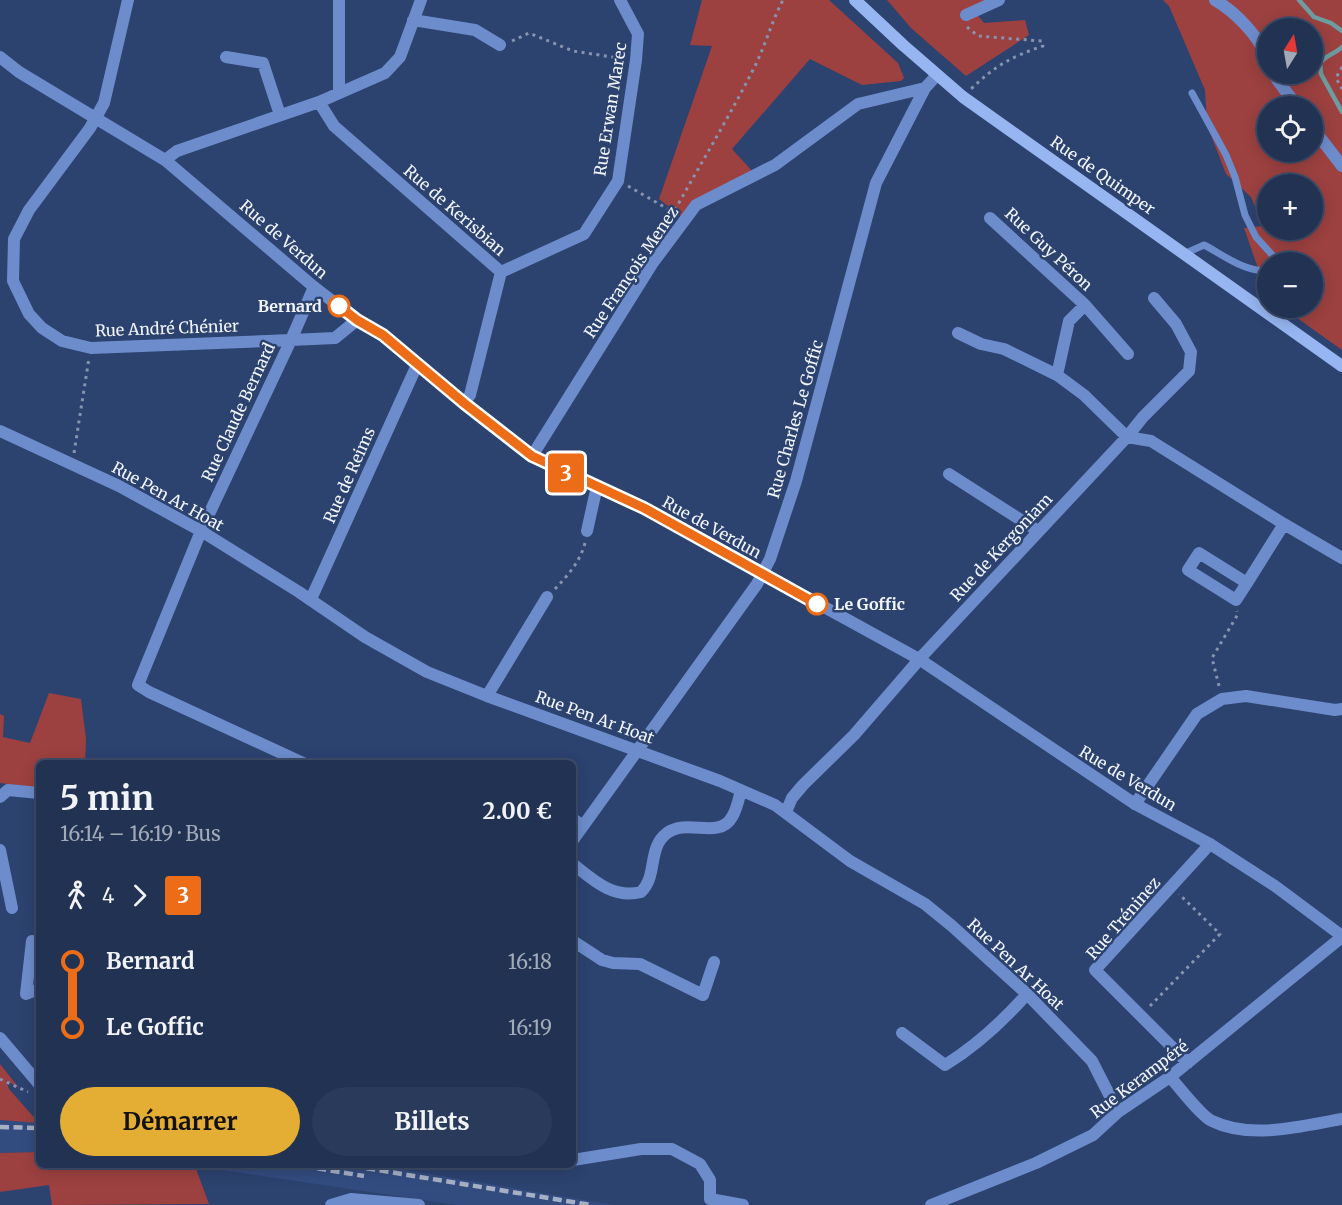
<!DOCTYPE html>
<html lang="fr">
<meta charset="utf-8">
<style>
:root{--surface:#213253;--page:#293a5a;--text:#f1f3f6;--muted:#a2aab8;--line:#3e4d6a;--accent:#e4ae35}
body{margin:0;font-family:Merriweather,serif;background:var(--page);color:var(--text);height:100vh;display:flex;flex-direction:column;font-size:22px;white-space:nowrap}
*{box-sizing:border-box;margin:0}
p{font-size:20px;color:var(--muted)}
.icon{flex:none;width:33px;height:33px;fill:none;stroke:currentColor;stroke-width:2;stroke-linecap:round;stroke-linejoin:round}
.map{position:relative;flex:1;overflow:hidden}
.drawer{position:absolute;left:36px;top:760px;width:540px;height:408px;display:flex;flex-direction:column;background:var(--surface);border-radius:9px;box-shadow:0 3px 15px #0003,0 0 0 2px var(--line)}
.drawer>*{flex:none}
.badge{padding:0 12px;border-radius:4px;font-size:21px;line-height:39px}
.needle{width:39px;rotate:11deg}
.controls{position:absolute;left:1257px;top:18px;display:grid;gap:12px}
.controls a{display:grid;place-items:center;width:66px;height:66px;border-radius:50%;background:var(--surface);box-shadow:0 3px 15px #0003,0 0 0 2px var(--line);font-size:30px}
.map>.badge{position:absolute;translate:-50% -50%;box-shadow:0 0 0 3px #fff}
.legs{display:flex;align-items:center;gap:9px;height:66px;padding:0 24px;font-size:20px}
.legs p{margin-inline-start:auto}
.headline{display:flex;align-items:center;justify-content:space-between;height:102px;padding:0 24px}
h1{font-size:33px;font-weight:700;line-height:45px}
.cta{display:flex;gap:12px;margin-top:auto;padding:12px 24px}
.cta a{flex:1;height:69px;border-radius:36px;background:var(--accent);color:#111;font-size:24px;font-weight:700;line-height:69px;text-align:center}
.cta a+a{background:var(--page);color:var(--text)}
ul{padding:0 24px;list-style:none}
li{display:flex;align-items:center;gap:21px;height:66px;font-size:22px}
li i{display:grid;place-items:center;width:9px;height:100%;margin:0 8px;background:currentColor}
li i::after{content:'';width:15px;height:15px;margin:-8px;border:4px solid;border-radius:50%;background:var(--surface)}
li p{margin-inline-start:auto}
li:first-child i{background:linear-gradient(#0000 50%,currentColor 0)}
li:last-child i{background:linear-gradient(currentColor 50%,#0000 0)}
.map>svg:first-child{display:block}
</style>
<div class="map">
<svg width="1342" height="1205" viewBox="0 0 1342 1205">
<rect width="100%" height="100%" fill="#2c426f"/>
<!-- built -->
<path fill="#334c80" d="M0 1120 39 1123V1152L0 1153Z
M195 1166H381L615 1205H457Z"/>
<!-- green -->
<path fill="#9c4140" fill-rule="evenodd" d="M702 0H829L898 63 904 78 901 81 862 85 810 59 732 149 753 172 681 216 659 199 712 46 690 45Z
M887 0H988L972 8 984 23 1025 20 1029 35 966 76 911 28Z
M1163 0H1342V350L1283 308H1312V262H1268L1267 294 1244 228 1263 226 1251 197 1226 174 1207 125 1205 90 1169 6ZM1268 28H1312V74H1268ZM1268 106H1312V152H1268ZM1268 184H1312V230H1268Z
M49 693 81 699 86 739 85 763 39 764V788L0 783V714L4 716 3 737 30 743Z
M0 1064 19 1088 6 1080 9 1089 39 1123 0 1120Z
M39 1152V1166H195L209 1204 52 1205 49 1185 0 1192V1153Z"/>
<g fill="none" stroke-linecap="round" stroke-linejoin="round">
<!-- stream -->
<path stroke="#6d9ca1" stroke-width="4.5" d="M1299 0 1314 17 1331 23 1342 31
M1342 47C1335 54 1326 55 1320 63L1321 74 1342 112"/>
<!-- path -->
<path stroke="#8794af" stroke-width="3" stroke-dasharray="3 4.5" stroke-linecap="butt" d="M967 27 978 36 1042 41 1043 46C1011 57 996 65 971 89
M512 41 529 33 573 51 625 59
M1342 67 1336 78 1342 89
M628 186 673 212
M675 210C702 161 731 114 756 64 766 43 772 21 783 0
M74 453 89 358
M555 589C568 575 580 562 585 543
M1219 686 1212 658 1238 614 1237 611
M1150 1006 1220 934 1179 894
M0 1079 28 1092"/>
<!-- service -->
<path stroke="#6c8ccb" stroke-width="7" d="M1192 93 1226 155 1235 177 1245 215 1256 237 1275 258 1274 262
M1186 253 1204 245C1222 254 1247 274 1268 270"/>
<!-- minor -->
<path stroke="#6c8ccb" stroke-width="12" d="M128 0 104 103 90 128 29 210 14 239 13 281 29 314 42 328 62 341 91 348 291 340 201 531 138 685 149 692 305 764
M339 0V92
M1215 0C1237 13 1257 35 1268 58
M966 15 999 0
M413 20 475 30 500 45
M226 57 263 63 280 115
M1274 74 1278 81 1297 106
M319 102 334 126 501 272
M1312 127 1342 166
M165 160 177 151 319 102 385 73 400 57 421 0
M990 218 1085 305 1128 354
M501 272 584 234 618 181 636 60 638 34 620 0
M314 287 291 340 335 338 357 320
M1085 305 1069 321 1057 375 1084 395 1127 437 1151 441 1284 524 1342 558
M958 333 981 344 1004 349 1057 375
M464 403 470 395 501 272
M0 431 119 486 201 531 299 592 365 637 427 672 487 696 720 781 775 805 850 861 925 904 952 926 1027 994 1092 1061 1118 1112
M532 456 652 264 696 205 775 165 858 104 925 88
M949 474 1038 531
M587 531 597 486
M1247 583 1236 600 1188 570 1199 553 1247 583 1284 524
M311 599 417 365
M487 696 547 597
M0 797 8 790 39 793
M1135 804 1197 714 1222 699 1246 696 1335 710 1342 709
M786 812 792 798 803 785 854 735 924 654 1127 437 1143 417 1189 371 1191 352 1176 324 1154 298
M573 819 583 826
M573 840 757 584 770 559 796 481 876 183 925 88 937 75
M0 850 12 908
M573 864C593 880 613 899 641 892 658 876 647 848 667 833 688 818 719 840 732 817 737 809 739 798 741 790
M32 941 26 994 39 989
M573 941 602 960 613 963 640 964 703 995 714 962
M902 1033 945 1065C976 1046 1003 1021 1027 994
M0 1038 39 1084
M1188 1063 1095 970 1210 844
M1170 1077C1179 1087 1202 1117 1212 1121 1251 1140 1302 1126 1342 1119
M573 1160 641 1149H672L700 1164 710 1180V1199L743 1205
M331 1205 351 1199 419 1205
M931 1205 1036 1163 1093 1135 1118 1112 1170 1077 1342 937"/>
<!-- tertiary -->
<path stroke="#6c8ccb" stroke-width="12" d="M0 57 19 72 165 160 314 287 357 320 383 335 464 403 532 456 644 508 919 659 1135 804 1210 844 1275 886 1342 936"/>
<!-- secondary -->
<path stroke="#96b5f1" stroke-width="12" d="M855 0 903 45 963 97 1342 366"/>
<!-- rail -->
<path stroke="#a6b0c5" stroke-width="4.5" stroke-dasharray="9 4.5" stroke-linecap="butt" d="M0 1127 39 1128
M304 1166 364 1176
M353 1166 591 1205"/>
</g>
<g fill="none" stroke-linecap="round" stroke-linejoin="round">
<defs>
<path id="line-1" d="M339 306 357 320 383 335 464 403 532 456 644 508 817 604"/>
</defs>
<!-- line-1 casing -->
<use href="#line-1" stroke="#fff" stroke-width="14"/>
<!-- line-1 -->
<use href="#line-1" stroke="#ed6c18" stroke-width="9"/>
</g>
<!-- markers -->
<g fill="#fff" stroke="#ed6c18" stroke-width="3">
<circle cx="339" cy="306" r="10"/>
<circle cx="817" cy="604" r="10"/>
</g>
<g text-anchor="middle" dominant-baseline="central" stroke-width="5" stroke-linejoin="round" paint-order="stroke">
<!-- street labels -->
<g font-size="16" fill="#f2f5fa" stroke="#2c426f">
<text transform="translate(610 109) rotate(-81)">Rue Erwan Marec</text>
<text transform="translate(1103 175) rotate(35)">Rue de Quimper</text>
<text transform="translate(455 210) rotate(41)">Rue de Kerisbian</text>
<text transform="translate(284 239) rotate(41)">Rue de Verdun</text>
<text transform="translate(1049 249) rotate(43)">Rue Guy Péron</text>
<text transform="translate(631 272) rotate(-56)">Rue François Menez</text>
<text transform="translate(167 328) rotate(-2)">Rue André Chénier</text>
<text transform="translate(238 412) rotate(-65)">Rue Claude Bernard</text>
<text transform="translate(795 419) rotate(-74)">Rue Charles Le Goffic</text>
<text transform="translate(349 475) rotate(-66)">Rue de Reims</text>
<text transform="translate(168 496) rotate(29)">Rue Pen Ar Hoat</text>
<text transform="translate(712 527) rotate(29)">Rue de Verdun</text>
<text transform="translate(1001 547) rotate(-47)">Rue de Kergoniam</text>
<text transform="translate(595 717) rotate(20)">Rue Pen Ar Hoat</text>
<text transform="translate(1128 778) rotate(31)">Rue de Verdun</text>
<text transform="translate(1123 918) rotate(-49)">Rue Tréninez</text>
<text transform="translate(1016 964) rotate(43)">Rue Pen Ar Hoat</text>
<text transform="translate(1139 1079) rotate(-37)">Rue Kerampéré</text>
</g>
<!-- stop labels -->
<g font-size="16" font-weight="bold" fill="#f2f5fa" stroke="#2c426f" text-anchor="end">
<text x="322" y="306">Bernard</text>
<text x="834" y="604" text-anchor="start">Le Goffic</text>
</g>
</g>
</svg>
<div class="controls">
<a><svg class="needle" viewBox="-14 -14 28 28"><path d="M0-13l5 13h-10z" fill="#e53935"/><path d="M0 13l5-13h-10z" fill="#a2aab8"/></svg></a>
<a><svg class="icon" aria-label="locate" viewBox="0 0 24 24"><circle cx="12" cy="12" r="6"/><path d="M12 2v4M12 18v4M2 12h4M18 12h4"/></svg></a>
<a>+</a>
<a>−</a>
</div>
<b class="badge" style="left:566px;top:473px;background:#ed6c18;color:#fff">3</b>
<section class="drawer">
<div class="headline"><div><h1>5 min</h1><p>16:14 – 16:19 · Bus</p></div><b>2.00 €</b></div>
<div class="legs"><svg class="icon" aria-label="walk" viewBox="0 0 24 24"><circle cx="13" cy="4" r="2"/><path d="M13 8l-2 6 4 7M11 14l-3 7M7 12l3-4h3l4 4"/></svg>4<svg class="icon" aria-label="forward" viewBox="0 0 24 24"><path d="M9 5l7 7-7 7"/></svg><b class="badge" style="background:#ed6c18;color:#fff">3</b></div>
<ul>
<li><i style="color:#ed6c18"></i><b>Bernard</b><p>16:18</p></li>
<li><i style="color:#ed6c18"></i><b>Le Goffic</b><p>16:19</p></li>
</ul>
<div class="cta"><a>Démarrer</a><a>Billets</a></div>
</section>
</div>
